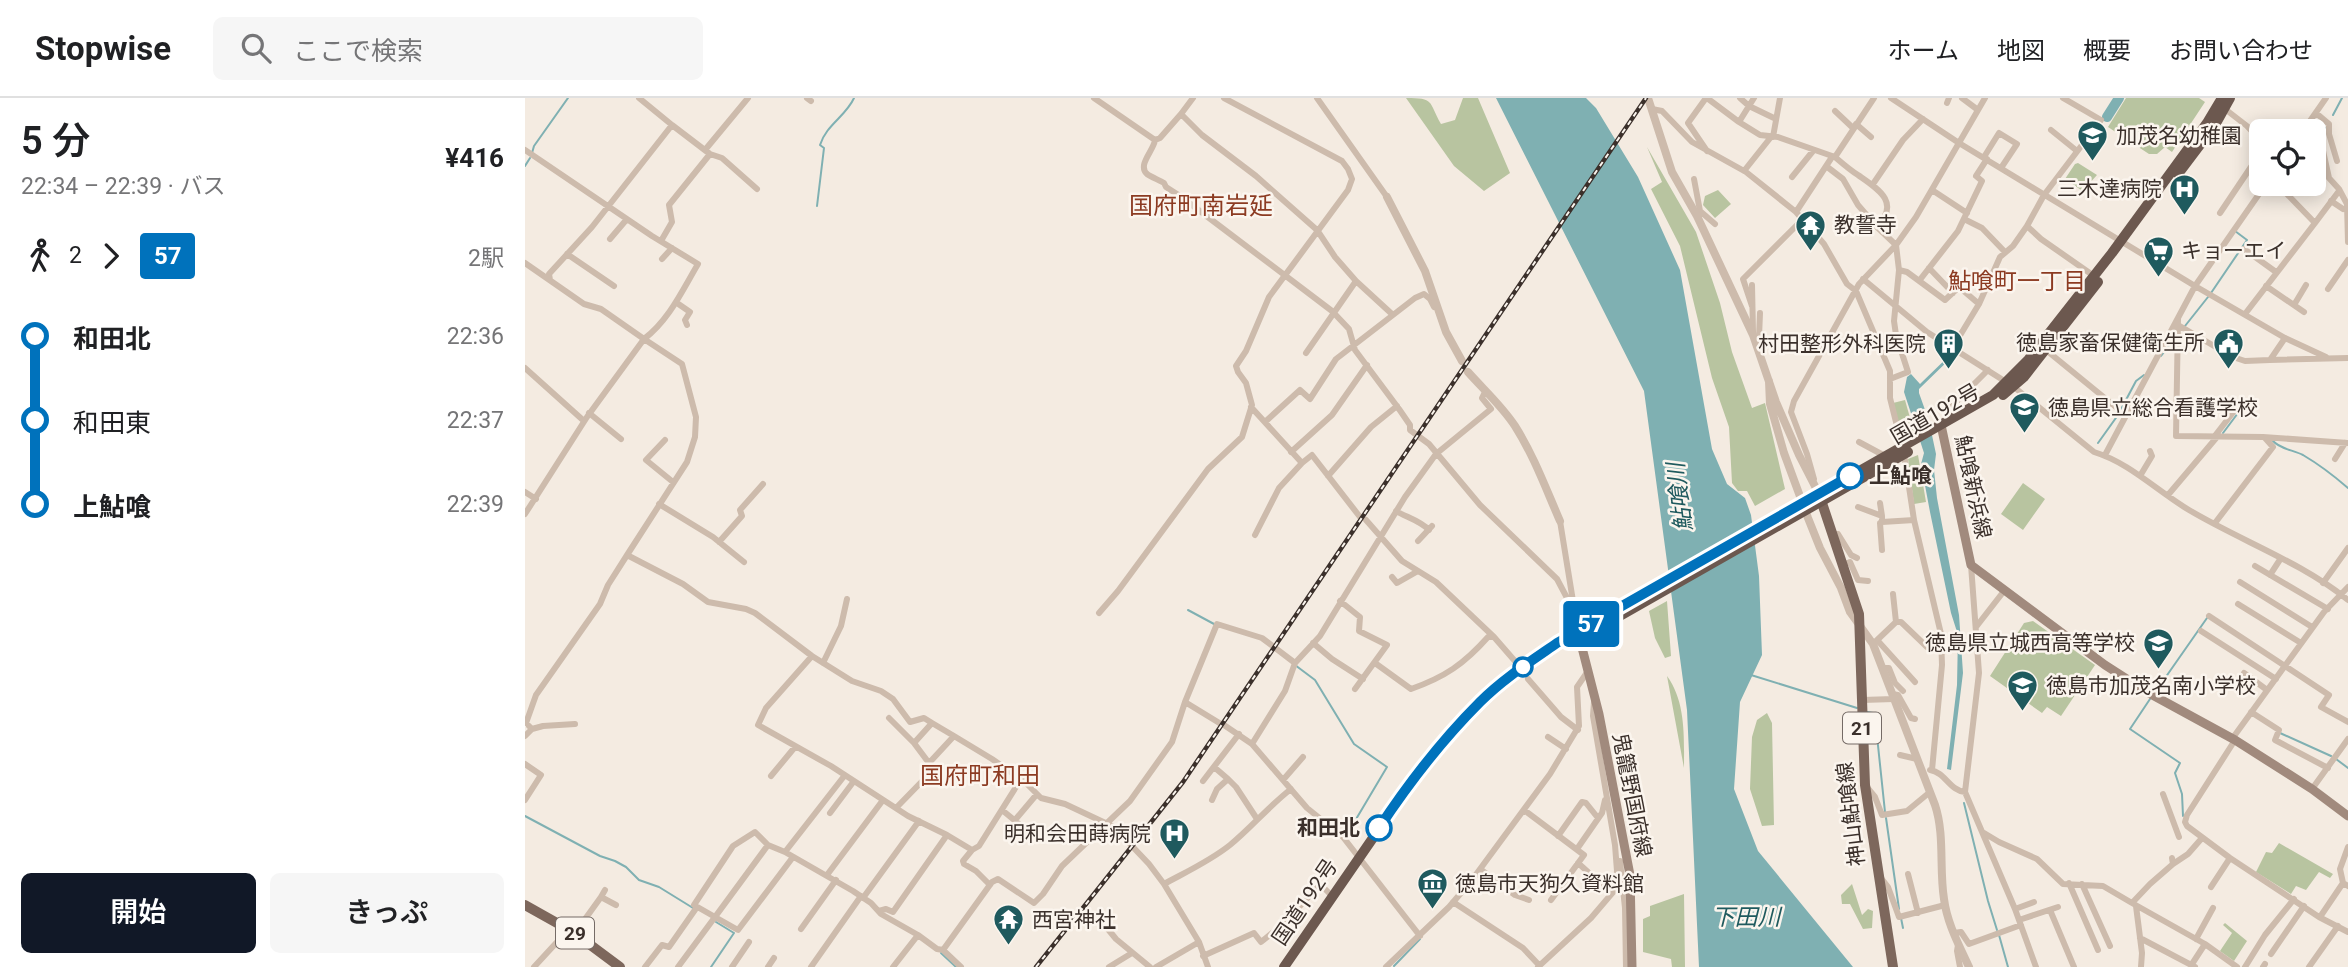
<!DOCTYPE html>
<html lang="ja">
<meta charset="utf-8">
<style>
:root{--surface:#fff;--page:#f6f6f6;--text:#202124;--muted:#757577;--line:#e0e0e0;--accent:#111827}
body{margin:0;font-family:Roboto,"Noto Sans JP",sans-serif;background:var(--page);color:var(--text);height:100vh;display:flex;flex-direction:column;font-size:26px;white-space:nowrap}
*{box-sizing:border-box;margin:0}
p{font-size:23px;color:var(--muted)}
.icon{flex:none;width:38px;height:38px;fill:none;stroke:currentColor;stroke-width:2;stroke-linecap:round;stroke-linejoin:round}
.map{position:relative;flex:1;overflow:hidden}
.details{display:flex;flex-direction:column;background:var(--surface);width:525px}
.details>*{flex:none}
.badge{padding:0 14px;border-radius:5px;font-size:24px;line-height:46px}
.buttons{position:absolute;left:1724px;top:21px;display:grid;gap:14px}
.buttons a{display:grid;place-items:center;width:77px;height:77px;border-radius:10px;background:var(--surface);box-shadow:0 4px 18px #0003;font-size:35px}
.map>.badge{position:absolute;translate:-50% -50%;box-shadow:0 0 0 4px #fff}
.legs{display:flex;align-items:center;gap:10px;height:77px;padding:0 21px;font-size:23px}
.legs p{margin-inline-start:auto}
.summary{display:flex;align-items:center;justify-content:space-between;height:119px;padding:0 21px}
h1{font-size:38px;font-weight:600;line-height:52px}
.primary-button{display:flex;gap:14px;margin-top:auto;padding:14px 21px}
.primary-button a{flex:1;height:80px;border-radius:10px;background:var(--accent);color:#fff;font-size:28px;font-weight:600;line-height:80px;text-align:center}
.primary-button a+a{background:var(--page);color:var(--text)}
ul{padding:0 21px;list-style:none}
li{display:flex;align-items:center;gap:24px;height:84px;font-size:26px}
li i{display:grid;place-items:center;width:10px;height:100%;margin:0 9px;background:currentColor}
li i::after{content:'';width:18px;height:18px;margin:-9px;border:5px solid;border-radius:50%;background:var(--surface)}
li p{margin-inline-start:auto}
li:first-child i{background:linear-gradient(#0000 50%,currentColor 0)}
li:last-child i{background:linear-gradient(currentColor 50%,#0000 0)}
header{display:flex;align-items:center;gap:42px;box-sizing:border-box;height:98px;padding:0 35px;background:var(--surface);border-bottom:2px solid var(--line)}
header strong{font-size:33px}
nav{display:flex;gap:38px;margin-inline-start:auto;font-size:24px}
.search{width:490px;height:63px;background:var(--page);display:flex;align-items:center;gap:18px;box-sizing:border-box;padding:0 24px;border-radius:10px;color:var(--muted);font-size:26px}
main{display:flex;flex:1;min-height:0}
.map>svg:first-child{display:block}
</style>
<header>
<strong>Stopwise</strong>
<div class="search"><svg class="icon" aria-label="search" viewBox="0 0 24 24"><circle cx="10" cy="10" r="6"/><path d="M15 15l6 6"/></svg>ここで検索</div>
<nav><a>ホーム</a><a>地図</a><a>概要</a><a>お問い合わせ</a></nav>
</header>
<main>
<section class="details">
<div class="summary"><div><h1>5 分</h1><p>22:34 – 22:39 · バス</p></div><b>¥416</b></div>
<div class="legs"><svg class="icon" aria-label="walk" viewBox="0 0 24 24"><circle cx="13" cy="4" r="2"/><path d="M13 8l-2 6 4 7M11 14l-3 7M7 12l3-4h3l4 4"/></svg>2<svg class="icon" aria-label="forward" viewBox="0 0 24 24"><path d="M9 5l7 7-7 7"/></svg><b class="badge" style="background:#0072bc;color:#fff">57</b><p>2駅</p></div>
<ul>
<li><i style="color:#0072bc"></i><b>和田北</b><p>22:36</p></li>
<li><i style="color:#0072bc"></i><span>和田東</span><p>22:37</p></li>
<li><i style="color:#0072bc"></i><b>上鮎喰</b><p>22:39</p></li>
</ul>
<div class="primary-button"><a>開始</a><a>きっぷ</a></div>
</section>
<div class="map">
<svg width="1823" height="869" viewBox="0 0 1823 869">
<rect width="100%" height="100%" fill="#f4ebe1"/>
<!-- green -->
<path fill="#b8c4a0" d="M881 0C910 0 903 3 916 26L930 22 938 0H953L985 75 959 93 929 68Z
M1601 0H1674L1680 4 1647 54 1640 49 1632 56H1624L1583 29Z
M1122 49 1171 134 1195 205 1207 254 1227 310 1240 305 1260 391 1230 408 1222 393H1213L1207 385 1204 329 1187 280 1155 148 1126 91 1137 84Z
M1553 65 1572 77 1563 87 1561 86 1556 92 1540 81 1550 66Z
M1193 92 1206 106 1190 120 1178 107 1180 98Z
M1380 302 1389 334 1376 342 1368 305Z
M1393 357 1401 404 1389 406 1383 361Z
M1498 385 1520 401 1498 432 1476 416Z
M1142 503 1146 558 1140 560 1130 540 1124 513Z
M1508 523 1570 567 1536 618 1522 609 1517 615 1465 578 1499 525Z
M1142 578C1161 604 1159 639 1159 670Z
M1242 615 1247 625 1249 727 1237 728 1225 691 1227 639 1232 622Z
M1754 745 1808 776 1805 780 1794 774 1781 792 1771 788 1766 796 1731 774 1741 754 1747 755Z
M1327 786 1337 817 1343 811 1348 813 1347 830 1338 831 1325 806H1317L1316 797Z
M1159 796 1160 869H1147L1146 861 1118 854V821L1125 818V808Z
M1700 825 1722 843 1709 863 1695 853 1707 835 1698 827Z"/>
<!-- water -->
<path fill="#7fb0b2" d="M971 0H1061L1071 10 1113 79 1155 172 1187 351 1202 386 1220 400 1226 417 1234 478 1237 557 1215 604 1209 691 1233 753 1328 869H1174L1162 612 1119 293Z
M1429 253 1431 255 1394 291V295L1404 323 1411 356 1409 372 1412 400 1434 517 1438 575 1426 672 1422 671 1432 587 1433 537 1426 515 1405 414 1396 366 1399 355 1379 294 1382 279 1386 276 1395 286Z"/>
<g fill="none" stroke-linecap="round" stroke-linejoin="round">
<!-- stream -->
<path stroke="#7fb0b2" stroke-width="2" d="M1808 17 1817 0
M1796 41 1801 30
M7 55 9 48 43 0
M0 68 5 60
M292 108 299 50 295 47C301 27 321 18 329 0
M1686 195 1722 142 1710 133
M1660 228 1683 199
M1636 258 1650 240
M1698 335 1716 311
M1748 343C1755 351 1768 352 1778 357 1795 367 1808 377 1823 390
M1573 345 1593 317 1611 283 1619 277
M663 512 689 526
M770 567 790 582 829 646 862 669 821 738
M1226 577 1332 610
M1631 593 1682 520
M1625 601 1605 631 1655 665 1650 675 1657 696 1658 718
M1342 614 1348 615 1350 619 1360 714
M1755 635 1806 658
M1811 661 1823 670
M1439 705 1463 803 1472 832
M0 718 75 758 90 763 101 769 114 782 134 789 168 810
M1361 720 1374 811
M1376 820 1378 830
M1474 837 1483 869
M416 855 431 869
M869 868 895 841
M186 869 209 835 191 824"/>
<!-- river -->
<path stroke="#7fb0b2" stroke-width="10" d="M1582 19 1594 0"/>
<!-- minor -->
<path stroke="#cdbbac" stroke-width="6" d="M114 0 147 27
M282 0 286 3
M569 0 630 42C629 52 612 67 622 76 626 79 634 82 639 85L641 89 655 98 807 213 824 231 830 252 874 311 885 327V332L904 346 955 407 1032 481 1050 515
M792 0 862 99
M1181 0 1163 25 1182 53
M1182 0 1214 24 1235 37 1253 39 1310 59 1349 0
M1215 0 1224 8 1251 21
M1366 0 1434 45 1670 188 1760 240 1801 259
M1437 0 1453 12
M1422 5 1424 0
M1127 11 1137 13 1167 44 1221 74 1271 114 1307 59
M1700 11 1722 28 1736 43
M1310 13 1328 30
M1791 15 1804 26V36L1812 63
M656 16 668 0
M1214 24 1229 0
M1331 26 1346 39
M1526 32 1552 53
M1778 33 1801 0
M1788 37 1796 44 1804 80 1814 91 1822 106 1823 144
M1248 39 1255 0
M630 42 635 40 656 16 677 37 731 78 792 132 810 159 831 183 868 217
M0 52 127 138 173 166C157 193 144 222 119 241L157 266 171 319 170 339 162 364 104 454 83 487 75 506 11 597 1 625
M180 52 223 0
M1788 54 1791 50
M1310 59C1317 65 1325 72 1333 77 1353 91 1376 104 1352 129L1371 147 1374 172 1369 223 1371 237 1383 274 1365 281
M1459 59 1474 35 1492 46 1476 70
M1788 67 1790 69
M1301 68 1318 81 1333 107 1352 129
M1219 73 1246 39
M1267 79 1288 53
M1169 81 1175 113 1173 120
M1348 86 1378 42 1398 21
M1767 86 1760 94 1790 125 1814 93
M1407 92 1442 115
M1806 103 1818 111
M1175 113 1190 126
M1271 114 1299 146 1322 186 1331 193 1365 273V300L1379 356 1389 422 1416 536 1417 567 1407 672
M1695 115 1736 54
M1439 121 1457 130 1480 154
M1502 128 1516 141 1569 178
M85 141 102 121
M136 143 147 124 144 107 185 56
M1719 151 1751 174
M42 156 89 188
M137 161 147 150
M0 165 59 206 76 211 119 241 62 319 0 416
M1404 170 1428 195
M1374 172 1382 174 1420 202 1434 189 1454 206
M1338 181 1402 234 1489 289 1569 354C1605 365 1632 393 1664 412 1716 443 1776 464 1823 502
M25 182 24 176 67 129 147 27 185 56 197 60 232 91
M1394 183 1433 133 1457 83 1451 78 1462 61
M1227 187 1228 234
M1741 188 1779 214
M1803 191 1823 162
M152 205 165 214 160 222 162 227
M1769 207 1781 187
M1227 208 1218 181 1278 121
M1720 216 1790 125
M1653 221 1651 338 1738 339 1823 345
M1653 227 1708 259 1720 263 1745 262 1760 240
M1230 243 1234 239 1235 215
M1428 249 1454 206 1475 159 1488 148 1502 128 1519 97 1576 22 1538 0
M1521 252 1592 310
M781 255 831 183
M1745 262 1823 260
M0 270 59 323
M726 309 777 365 787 357 835 419
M64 315 96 341
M1425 322 1423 312 1463 272
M740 324 775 292 785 301 811 261 890 200 899 196 905 201 909 209
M1689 339 1713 308 1709 305
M140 342 121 362 148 384
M1334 344 1360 358
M766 354 807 317 842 267
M1580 357 1670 188 1741 86
M1810 361 1820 345
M803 378 846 329 872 308
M1615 378 1627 358 1625 353
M1289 381 1282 356 1266 314 1269 303 1334 186 1371 147 1391 119 1460 0
M0 394 11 401
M1643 397 1692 339
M1355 405 1357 418
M134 406 188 439 219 464
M1333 409 1357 418V424L1389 422
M871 413C881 419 896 423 904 432
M841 422 877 463 911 484 969 539
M1035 423 1053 534
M1690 425 1748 349 1740 340
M730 437 754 390 777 365
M1307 437 1313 436 1326 457 1332 460
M893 443 907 428
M194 444 217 418 215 412 238 386
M1357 452 1355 425 1357 424
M102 457 158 486 183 504 221 511 230 515 287 558 327 583 356 593 368 601 385 624 399 620 407 625
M1318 467 1325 464 1333 482 1343 483
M1446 467 1454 575 1440 694 1490 811 1511 869
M1730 468 1803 511
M1745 477 1756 460
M867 479 872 485 893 473
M1715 484 1787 529
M1798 485 1823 450
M1368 496 1371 524H1376L1402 549
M815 503 835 519 834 533 862 547 830 591
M1713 506 1776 545
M574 515 593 493 683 371 717 339 727 307 721 285 713 274 711 268 721 253 744 199 823 92 827 81 823 71 817 63 699 0
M1684 518 1804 597 1796 609 1823 624
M1451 529 1479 493
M1676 533 1751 581
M1353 543 1390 584
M788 545 807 561 838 581
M1349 545 1371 524
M287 558 241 610 233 627 306 668 383 718 422 737 368 814 361 811 354 813
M298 565 316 528 322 501
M850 565 886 591C920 579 939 566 963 539H969L989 562
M1357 570H1364L1370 585 1378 593
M1719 575 1742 592
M1003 581 1036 619 1053 632
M1367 596 1373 597 1386 620 1390 621
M1337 602 1369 601
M660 604 692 526 737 540 770 565
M1726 614 1754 632 1750 642 1803 670
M364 620 389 645
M699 627 727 646 782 710 818 739 895 838
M7 631 18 628 50 626
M0 638 7 631 4 628
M429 638 467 661 500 684 516 700 540 706 589 729 624 766 639 786 674 844 683 869
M1023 639 1041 651
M1707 641 1799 514 1823 489
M1710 642 1662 717 1660 724 1662 728 1705 760 1794 819 1823 834
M727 646 760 593 770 565 795 538 880 399 911 356 966 311 957 300 960 294
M1375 657 1392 661
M0 666 16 677 0 702
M1405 672C1420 674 1425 693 1440 694
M246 678 270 649
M703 681 711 689 732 721
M758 682 778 659
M678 683 714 636
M1341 688 1350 699 1357 717 1382 713 1405 694
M1787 691 1823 641
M1638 696 1654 739
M687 702 692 691 703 681 689 669
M371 710 409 671 404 665 429 638 407 625 389 645 404 665
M477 712 494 726
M999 712 1059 757 1026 802
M305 715 329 683
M490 722 512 696
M1459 735 1474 744 1512 761 1538 786 1578 788 1607 805 1625 786 1648 766 1647 760
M422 737 447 752 438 763 439 766 451 773 465 787
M1033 738 1057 704 1061 705 1073 720
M243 747 190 819 213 832 268 759
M1823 749 1815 771 1818 785 1823 788
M1052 751 1077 715 1080 702
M447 752 454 748 496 681
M260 754 328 793 346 805 356 816 393 837 412 851 418 852 436 869
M1095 763 1100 810 1101 869
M1053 765 1063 774V779L1090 792
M1648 766 1663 756 1677 740
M955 771 990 797 1004 802
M1383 776 1393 815
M302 777 358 702
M1356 780 1363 789 1374 819 1420 807
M1544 785 1573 852
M639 786C661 774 685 763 705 747 726 730 744 708 766 691
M1557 786 1585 848
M1686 789 1705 760
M80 792 76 799 91 807
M338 800 394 723
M928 804 998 850 1014 867
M1607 805 1680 846 1712 869
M1611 808 1617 855 1616 869
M1490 811 1509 804
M1525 812 1549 869
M1795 819 1818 785
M1494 822 1533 809
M582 830 591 841 625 869
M276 831 311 782
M50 835 76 799
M1429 835 1436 834 1444 846 1496 827
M1615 840 1670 869
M1671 841 1688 810
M1433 847 1432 853 1435 869
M418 852 467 784 473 781 509 805 518 796 537 768 605 703 647 644 660 604 696 626
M1746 856 1779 808
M678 858 729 835 736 844 756 828 793 789 799 790 807 798
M1667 866 1680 846
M9 869 44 831
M120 869 137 847 144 849 172 809
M153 869 190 819 169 807 208 748 230 734 243 747 260 754 320 677
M207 869 224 844
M243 869 249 860
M286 869 336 798
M368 869 393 837
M584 869 607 855
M631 869 674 844
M861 869 924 809 947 782 1025 676 1054 628 1052 589 1063 573
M1013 869 1066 820 1089 793 1092 773 1090 747 1068 618 1069 604
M1720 869 1740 837 1769 801
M1738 869 1740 866
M1784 869 1813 828"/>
<!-- tertiary -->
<path stroke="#cdbbac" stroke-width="8" d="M1123 0 1147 74 1172 118 1228 237 1251 304 1274 357 1294 396
M862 99 900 173 921 234 937 263
M943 274C959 292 977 308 990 328 1009 358 1021 391 1035 423
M1244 283 1245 306 1259 355 1283 420 1295 450 1316 490 1325 514 1348 546 1410 707C1420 737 1414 770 1419 801 1422 825 1434 847 1444 869"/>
<!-- secondary -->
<path stroke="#a18a7d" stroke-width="9" d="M1416 327 1446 467 1580 567 1622 594 1710 642 1787 691 1823 718
M1053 534 1074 616 1105 777 1107 869"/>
<!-- primary -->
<path stroke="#7d675c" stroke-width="10" d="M1295 399 1334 516 1340 687 1368 869
M0 807 48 834 95 869"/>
<!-- trunk -->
<path stroke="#6c584f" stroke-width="10" d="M1653 76 1690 27 1705 0
M1478 297 1499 279 1573 184
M1065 535 1383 354
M759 869 901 663 955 604 981 582 1032 545 1468 297 1503 262 1587 155 1682 25 1697 0"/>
<defs>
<path id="rail" d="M511 869 658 684 1121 0"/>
</defs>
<!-- rail casing -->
<use href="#rail" stroke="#3b302b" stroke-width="4.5"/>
<!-- rail -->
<use href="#rail" stroke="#fbf5ee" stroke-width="2" stroke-dasharray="5" stroke-linecap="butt"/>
</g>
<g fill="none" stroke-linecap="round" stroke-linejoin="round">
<defs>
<path id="line-1" d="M854 730C885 683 915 644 955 604 978 581 1006 563 1032 545L1325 378"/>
</defs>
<!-- line-1 casing -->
<use href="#line-1" stroke="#fff" stroke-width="16"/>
<!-- line-1 -->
<use href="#line-1" stroke="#0072bc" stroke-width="10"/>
</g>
<!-- icons -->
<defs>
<symbol id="school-pin" viewBox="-11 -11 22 30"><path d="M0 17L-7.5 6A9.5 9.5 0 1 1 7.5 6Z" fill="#1f5a5e" stroke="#fbf5ee"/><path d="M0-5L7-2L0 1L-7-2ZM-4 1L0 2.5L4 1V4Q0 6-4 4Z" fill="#fff"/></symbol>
<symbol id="hospital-pin" viewBox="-11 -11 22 30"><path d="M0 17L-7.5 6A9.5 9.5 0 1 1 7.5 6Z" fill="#1f5a5e" stroke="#fbf5ee"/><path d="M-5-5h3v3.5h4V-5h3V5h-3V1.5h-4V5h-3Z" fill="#fff"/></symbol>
<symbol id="temple-pin" viewBox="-11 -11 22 30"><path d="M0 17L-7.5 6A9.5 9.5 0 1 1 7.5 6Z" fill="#1f5a5e" stroke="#fbf5ee"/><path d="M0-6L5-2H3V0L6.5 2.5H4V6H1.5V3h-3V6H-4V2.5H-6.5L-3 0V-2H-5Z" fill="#fff"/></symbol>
<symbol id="supermarket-pin" viewBox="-11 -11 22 30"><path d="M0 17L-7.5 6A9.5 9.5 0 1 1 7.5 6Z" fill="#1f5a5e" stroke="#fbf5ee"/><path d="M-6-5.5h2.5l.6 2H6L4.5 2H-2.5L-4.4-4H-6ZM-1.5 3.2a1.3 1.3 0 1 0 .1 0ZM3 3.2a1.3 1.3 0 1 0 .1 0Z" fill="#fff"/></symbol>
<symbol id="civic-pin" viewBox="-11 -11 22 30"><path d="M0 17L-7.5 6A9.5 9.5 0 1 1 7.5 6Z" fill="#1f5a5e" stroke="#fbf5ee"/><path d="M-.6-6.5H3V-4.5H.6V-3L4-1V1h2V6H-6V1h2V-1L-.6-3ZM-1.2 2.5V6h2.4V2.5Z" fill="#fff"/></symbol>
<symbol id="building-pin" viewBox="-11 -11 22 30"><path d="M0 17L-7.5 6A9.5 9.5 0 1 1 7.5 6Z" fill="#1f5a5e" stroke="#fbf5ee"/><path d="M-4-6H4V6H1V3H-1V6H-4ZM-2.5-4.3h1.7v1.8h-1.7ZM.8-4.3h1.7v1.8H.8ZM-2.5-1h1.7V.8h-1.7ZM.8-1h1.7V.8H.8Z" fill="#fff"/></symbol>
<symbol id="museum-pin" viewBox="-11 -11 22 30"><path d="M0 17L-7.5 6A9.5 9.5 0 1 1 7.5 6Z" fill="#1f5a5e" stroke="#fbf5ee"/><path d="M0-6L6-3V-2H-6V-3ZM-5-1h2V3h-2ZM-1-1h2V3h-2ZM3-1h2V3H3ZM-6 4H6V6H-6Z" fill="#fff"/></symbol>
</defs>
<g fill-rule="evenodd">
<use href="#school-pin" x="1550" y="20" width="35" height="47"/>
<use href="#hospital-pin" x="1642" y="74" width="35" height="47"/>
<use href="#temple-pin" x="1268" y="110" width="35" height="47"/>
<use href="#supermarket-pin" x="1616" y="136" width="35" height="47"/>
<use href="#civic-pin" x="1686" y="228" width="35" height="47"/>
<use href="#building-pin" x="1406" y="228" width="35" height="47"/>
<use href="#school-pin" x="1482" y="292" width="35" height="47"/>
<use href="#school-pin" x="1616" y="528" width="35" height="47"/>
<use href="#school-pin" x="1480" y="570" width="35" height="47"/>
<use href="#hospital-pin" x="632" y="718" width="35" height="47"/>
<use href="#museum-pin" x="890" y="768" width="35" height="47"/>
<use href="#temple-pin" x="466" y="804" width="35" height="47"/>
</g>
<!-- markers -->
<g fill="#fff" stroke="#0072bc" stroke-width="3.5">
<circle cx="1325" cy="378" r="12"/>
<circle cx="998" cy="569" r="9"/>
<circle cx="854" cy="730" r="12"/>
</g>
<g text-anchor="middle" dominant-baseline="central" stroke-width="5" stroke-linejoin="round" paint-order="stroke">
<!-- shield labels -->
<g fill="#fbf5ee" stroke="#756b66" stroke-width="2">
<rect x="1318" y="614.5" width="38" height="31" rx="5"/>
<rect x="31" y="819.5" width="38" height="31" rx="5"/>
</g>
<g font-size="19" font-weight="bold" fill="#3b302b">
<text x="1337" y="630">21</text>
<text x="50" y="835">29</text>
</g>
<!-- poi labels -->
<g font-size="21" fill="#3b302b" stroke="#fbf5ee" text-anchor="start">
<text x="1591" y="38">加茂名幼稚園</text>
<text x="1637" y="91" text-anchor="end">三木達病院</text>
<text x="1309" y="127">教誓寺</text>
<text x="1656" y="153">キョーエイ</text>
<text x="1680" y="245" text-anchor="end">徳島家畜保健衛生所</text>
<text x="1401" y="246" text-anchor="end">村田整形外科医院</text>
<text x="1523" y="310">徳島県立総合看護学校</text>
<text x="1610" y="545" text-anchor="end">徳島県立城西高等学校</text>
<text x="1521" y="588">徳島市加茂名南小学校</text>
<text x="626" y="736" text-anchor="end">明和会田蒔病院</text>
<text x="930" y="786">徳島市天狗久資料館</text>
<text x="507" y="822">西宮神社</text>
</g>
<!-- street labels -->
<g font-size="21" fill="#3b302b" stroke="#fbf5ee">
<text transform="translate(1410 316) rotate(-30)">国道192号</text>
<text transform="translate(1448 389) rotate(78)">鮎喰新浜線</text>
<text transform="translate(1107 697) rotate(79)">鬼籠野国府線</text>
<text transform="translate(1326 716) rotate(-97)">神山鮎喰線</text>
<text transform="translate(780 804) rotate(-56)">国道192号</text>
</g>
<!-- stop labels -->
<g font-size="21" font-weight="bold" fill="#3b302b" stroke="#fbf5ee" text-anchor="start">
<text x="1344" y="378">上鮎喰</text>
<text x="835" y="730" text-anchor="end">和田北</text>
</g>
<!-- neighbourhood labels -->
<g font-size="23" fill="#8c3b22" stroke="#fbf5ee">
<text x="1492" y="183">鮎喰町一丁目</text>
</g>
<!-- water labels -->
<g font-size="23" font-style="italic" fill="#1f5a5e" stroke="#fbf5ee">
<text transform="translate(1155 399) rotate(-97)">鮎喰川</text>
<text x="1221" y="819">下田川</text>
</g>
<!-- quarter labels -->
<g font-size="24" fill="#8c3b22" stroke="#fbf5ee">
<text x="676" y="108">国府町南岩延</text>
<text x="455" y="678">国府町和田</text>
</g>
</g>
</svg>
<div class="buttons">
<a><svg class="icon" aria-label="locate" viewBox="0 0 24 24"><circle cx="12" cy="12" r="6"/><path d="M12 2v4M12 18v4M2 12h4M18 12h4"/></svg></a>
</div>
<b class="badge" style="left:1066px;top:526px;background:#0072bc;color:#fff">57</b>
</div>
</main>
